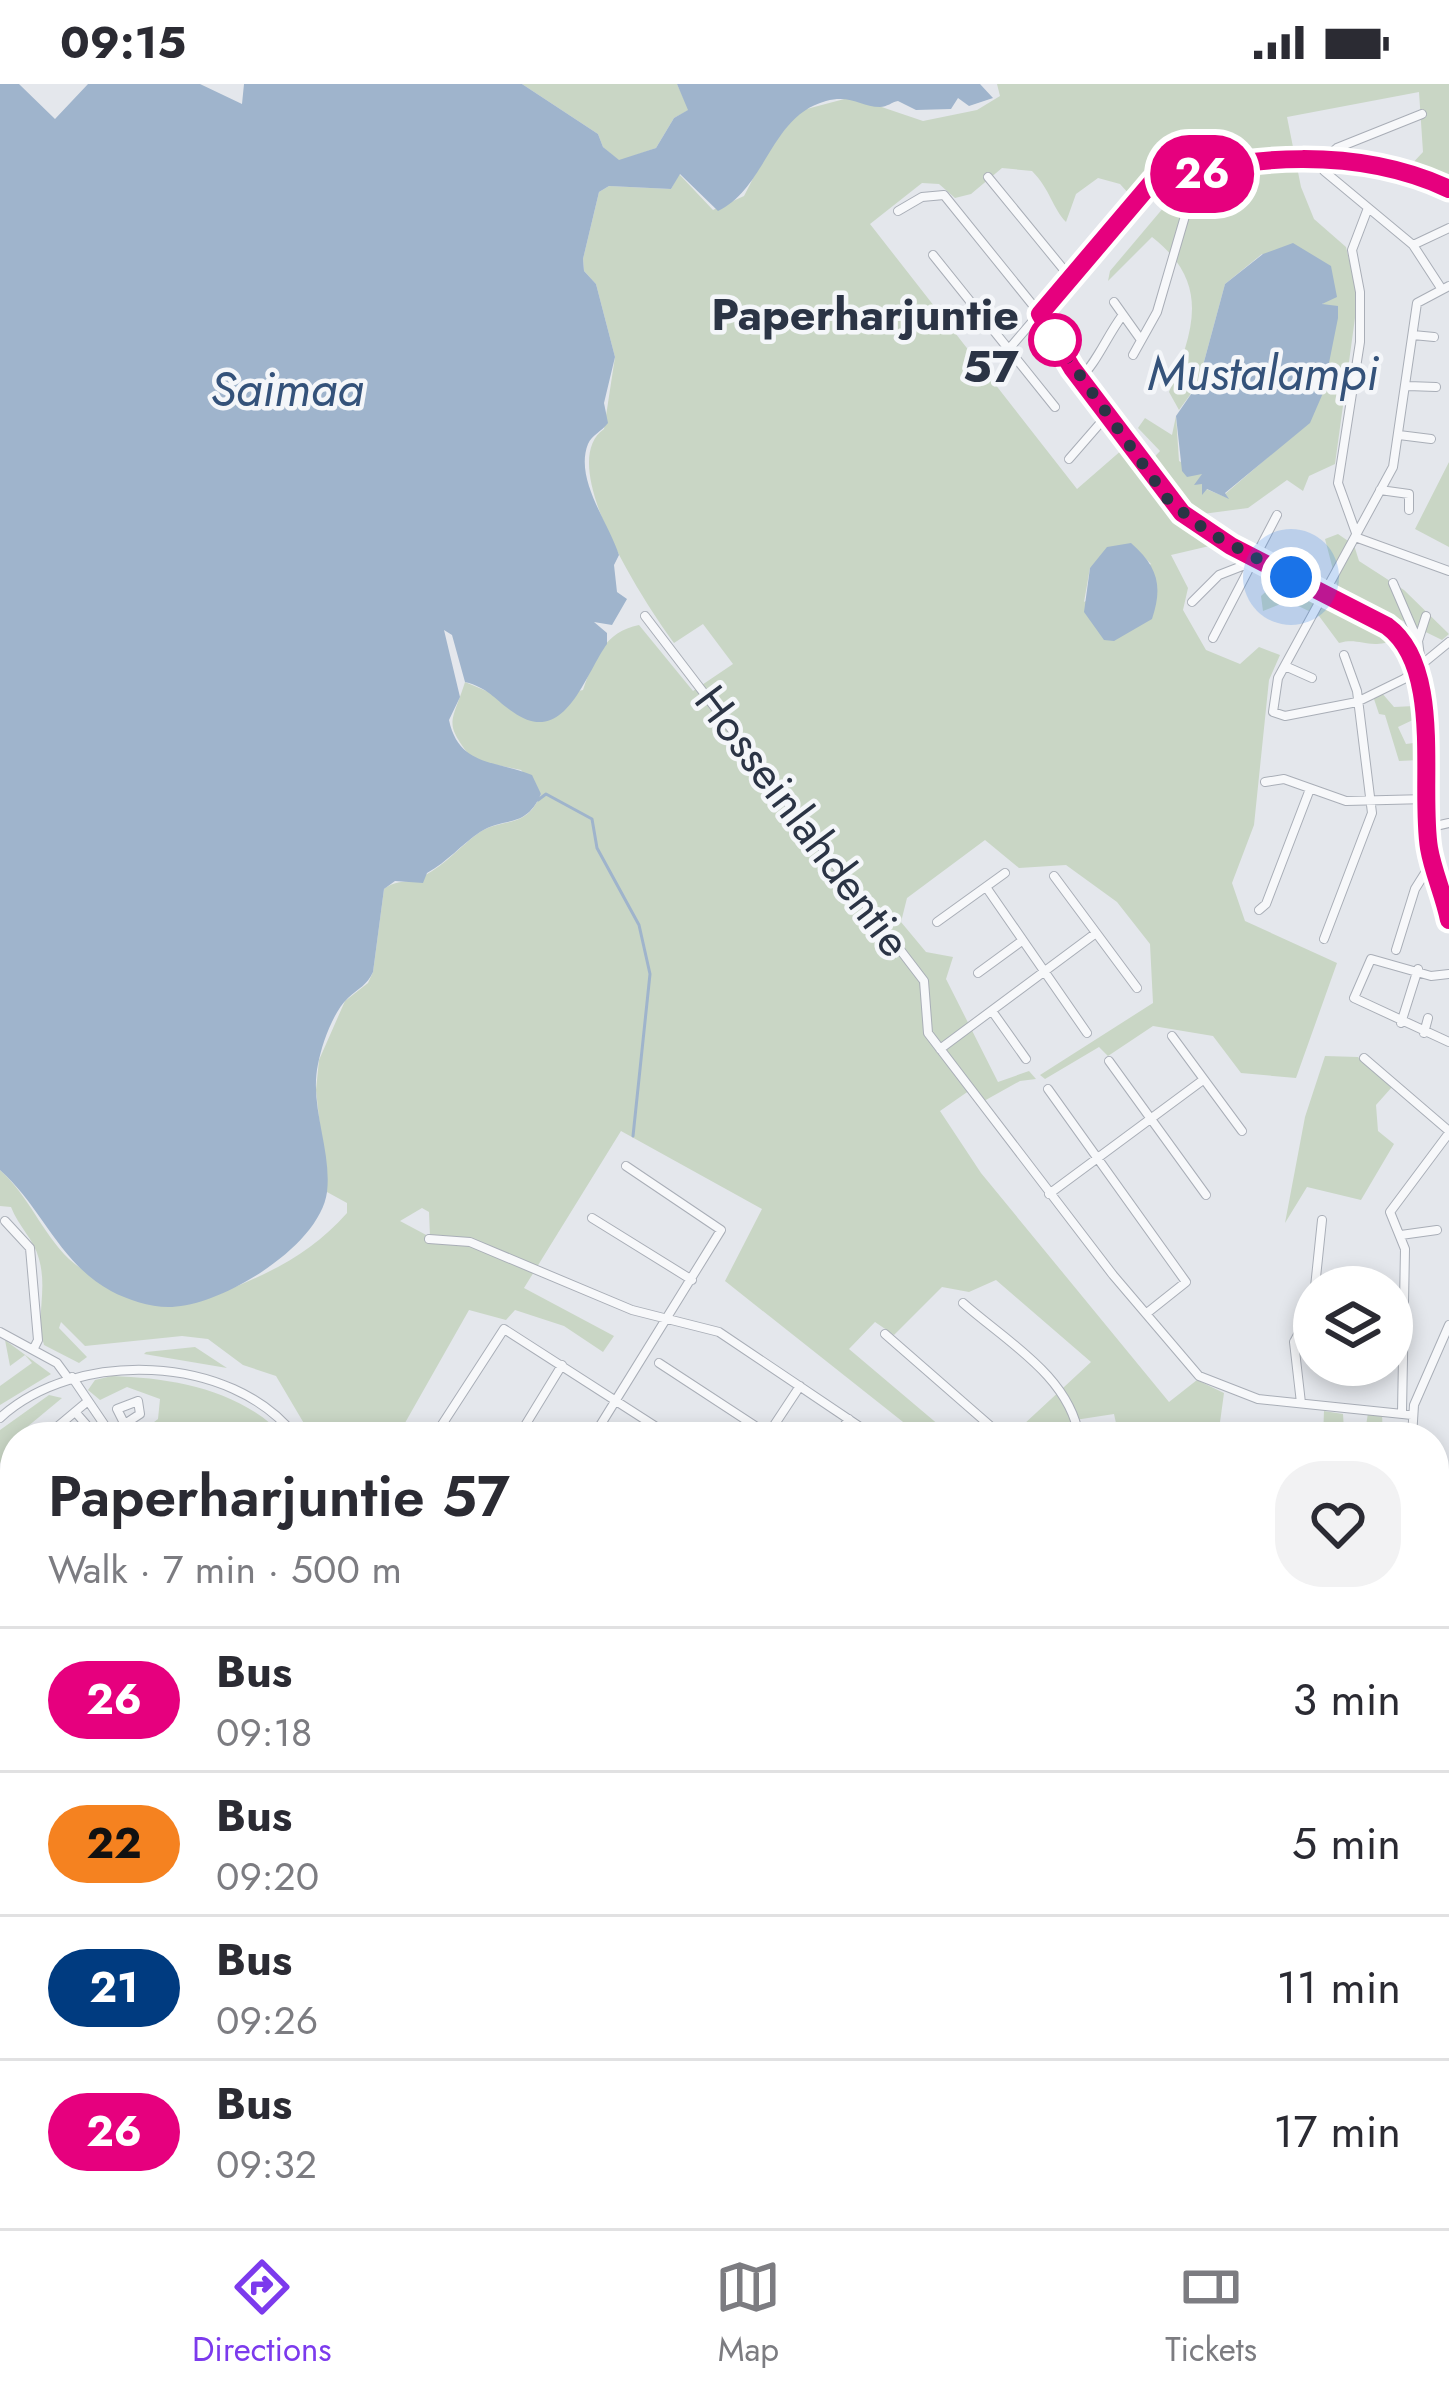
<!DOCTYPE html>
<meta charset="utf-8">
<style>
:root{--surface:#fff;--page:#f2f2f3;--text:#2b2b33;--muted:#7c7c81;--line:#e1e1e2;--accent:#7c3aed}
body{margin:0;font-family:Jost,sans-serif;background:var(--page);color:var(--text);height:100vh;display:flex;flex-direction:column;font-size:45px;white-space:nowrap}
*{box-sizing:border-box;margin:0}
p{font-size:39px;color:var(--muted)}
.icon{flex:none;width:66px;height:66px;fill:none;stroke:currentColor;stroke-width:2;stroke-linecap:round;stroke-linejoin:round}
.map{position:relative;flex:1;overflow:hidden}
.details{position:absolute;left:0px;top:1338px;width:1449px;height:807px;display:flex;flex-direction:column;background:var(--surface);border-radius:48px 48px 0 0;box-shadow:0 6px 18px #0003}
.details>*{flex:none}
.badge{padding:0 24px;border-radius:39px;font-size:42px;line-height:78px}
.fabs{position:absolute;left:1293px;top:1182px;display:grid;gap:24px}
.fabs a{display:grid;place-items:center;width:120px;height:120px;border-radius:50%;background:var(--surface);box-shadow:0 6px 18px #0003;font-size:60px}
.you{position:absolute;width:60px;height:60px;margin:-30px;border:9px solid #fff;border-radius:50%;background:#1a73e8;box-shadow:0 0 0 18px #1a73e833}
.map>.badge{position:absolute;translate:-50% -50%;box-shadow:0 0 0 6px #fff}
.round{display:grid;place-items:center;flex:none;width:126px;height:126px;border-radius:48px;background:var(--page)}
.summary{display:flex;align-items:center;justify-content:space-between;height:204px;padding:0 48px}
h1{font-size:57px;font-weight:600;line-height:90px}
ul{padding:0;list-style:none}
li{display:flex;align-items:center;gap:36px;height:144px;padding:0 48px;border-top:3px solid var(--line)}
li div{flex:1}
li b{display:block;font-size:45px}
li em{font-style:normal}
li .badge{min-width:132px;font-weight:700;text-align:center}
.status{display:flex;justify-content:space-between;align-items:center;height:84px;padding:0 60px;background:var(--surface);direction:ltr}
.status svg{height:33px;fill:currentColor}
.tab-bar{display:flex;justify-content:space-around;align-items:center;height:168px;border-top:3px solid var(--line);background:var(--surface);font-size:33px;color:var(--muted)}
.tab-bar a{display:grid;justify-items:center;gap:6px}
.tab-bar .current{color:var(--accent)}
.map>svg:first-child{display:block}
</style>
<div class="status"><b>09:15</b><svg viewBox="0 0 49 12"><path d="M0 12V9h3v3zM5 12V6h3v6zM10 12V3h3v9zM15 12V0h3v12zM26 1h20v11H26zM47 4h2v5h-2z"/></svg></div>
<div class="map">
<svg width="1449" height="2144" viewBox="0 0 1449 2144">
<rect width="100%" height="100%" fill="#e4e7ec"/>
<!-- green -->
<path fill="#c9d6c5" fill-rule="evenodd" d="M522 0H677L689 26 674 34 656 64 619 77 603 63 598 50Z
M997 0H1449V98L1409 83 1423 68 1419 8 1287 33 1301 103 1314 135 1346 163 1358 212 1335 380 1309 392 1303 407 1287 396 1248 424 1195 431 1172 415 1146 382 1160 367 1138 344 1145 334 1172 351 1176 332 1179 377 1203 390 1206 405 1228 414 1225 410 1274 368 1323 309 1338 223 1324 224 1322 216 1262 170 1225 200 1198 300 1179 326 1169 308C1194 246 1211 199 1152 153L1108 197 1110 187 1164 123 1187 116 1191 85 1150 92 1130 111 1120 100 1098 94 1076 110 1066 138C1053 125 1050 105 1032 87L1002 84 971 110 955 114 939 100 922 99 870 140 1077 405 1123 365 1165 422 1218 460 1171 471 1188 504 1183 526 1206 566 1240 580 1259 563 1280 571 1269 596 1254 741 1232 799 1245 837 1337 879 1296 994 1241 989 1213 952 1153 942 1108 972 1099 963 1045 995 1040 991 1153 919 1150 860 1117 818 1066 781 1019 784 985 756 907 814 901 838 926 868 953 873 946 895 998 998 1029 987 1036 995 1020 997 984 1017 973 1004 940 1027 981 1089 1169 1318 1197 1296 1224 1309 1218 1353H1119L1114 1330 1075 1336 1077 1351 1010 1353 1091 1278 996 1196 969 1208 942 1203 894 1251 875 1238 849 1265 953 1353H922L725 1197 762 1125 621 1047 524 1204 614 1252 603 1268 564 1242 515 1226 506 1236 469 1226 397 1353H312L276 1292 243 1281 208 1255 182 1252 85 1262 61 1238 59 1244 87 1273 79 1279 44 1261C35 1233 48 1207 39 1175 34 1155 18 1142 11 1123L0 1122V1086C29 1112 42 1149 69 1175 100 1204 153 1209 193 1219 252 1197 305 1177 347 1129V1119L327 1108 316 1006 319 976 345 917 368 899 373 888 384 805C397 795 406 800 419 794 443 784 460 762 480 748 504 733 526 746 541 710L521 686 473 676C443 637 451 642 465 598L503 614 506 622 583 606C594 574 605 548 639 541L693 607 733 580 703 540 674 559C646 521 553 380 604 345L615 273 596 200 584 187 583 175 599 108 609 102 671 105 679 90 713 126 744 112 766 69 799 27 852 13 923 37 977 26 1000 12ZM1131 460 1151 480 1084 518 1090 484ZM422 1124 429 1128 430 1153 400 1137Z
M1449 378V463L1415 445Z
M1338 450 1354 461 1359 477 1404 506 1449 550 1442 556 1338 505 1325 455Z
M1281 494 1379 542 1397 556C1366 566 1361 553 1339 559L1319 532 1288 517 1263 527 1261 512Z
M1381 608 1394 623 1415 622 1417 634 1398 643 1406 660 1421 658 1419 676 1399 677 1385 631 1379 630 1374 615Z
M1325 972 1358 973 1392 1003 1376 1021 1378 1047 1394 1060 1361 1116 1307 1103 1285 1139 1305 1033Z
M5 1256 51 1290 0 1321V1302L32 1279 25 1271 10 1282Z
M195 1263 227 1284 144 1270 146 1268Z
M112 1292C174 1294 241 1306 285 1353H134L158 1335 160 1315 127 1303 100 1316 88 1306 95 1296Z
M49 1311 62 1314 15 1353V1383L9 1390 0 1378V1346Z
M1324 1327 1343 1330 1344 1346 1365 1348 1368 1329 1382 1330 1383 1353H1323Z
M0 1550 15 1560V1604L0 1587Z
M1449 1752V1825L1434 1837V1761Z
M15 1862V2130H190L197 2144H2L1 1866Z
M1434 1930 1449 1940V2024L1434 2022Z
M1434 2096 1449 2103V2144H1312L1308 2130H1336L1350 2138 1352 2130H1434Z
M230 2130H296V2144H240Z
M315 2130H424L418 2144H315Z
M1061 2130H1238L1261 2144H1085Z"/>
<!-- water -->
<path fill="#9fb4cc" d="M0 0H19L55 35 88 0H200L242 20 244 0H522L598 50 603 63 619 76 656 64 674 34 688 26 677 0H980L993 14 969 22 958 14 951 25 916 26 898 17C892 18 887 23 880 23 861 23 851 10 826 17 770 32 767 103 718 127L680 90 671 105 609 102 599 108 583 175 584 187 596 200 615 273 604 319 608 339C602 347 592 351 588 360 574 395 609 439 619 471L614 481 617 508 627 515 612 541 594 538 607 549V560C585 590 565 665 513 628 495 616 489 604 465 598L452 551 444 546 460 613 449 636C459 683 496 676 532 691L541 710C525 746 504 732 480 748 462 760 447 778 427 789L423 799 395 797 384 805 373 888C367 901 359 904 348 914 333 928 322 960 318 980 309 1022 332 1066 327 1108 320 1162 223 1221 172 1223 152 1224 128 1216 111 1207 59 1179 42 1123 0 1086Z
M1293 159 1331 182 1337 213 1322 220 1338 222V234L1323 309 1310 339 1225 409 1229 415 1207 405 1202 411V400L1194 401 1202 390 1187 393 1182 387 1176 332 1198 300 1225 200 1263 170Z
M1131 459C1158 483 1163 502 1152 535L1114 557 1104 556 1084 528 1090 484 1107 463Z
M11 1656 15 1659V1765L0 1759V1658Z
M0 1766 15 1800V1862L0 1867Z"/>
<g fill="none" stroke-linecap="round" stroke-linejoin="round">
<!-- stream -->
<path stroke="#9fb4cc" stroke-width="3" d="M538 716 546 710 592 735 597 764 639 841 650 890 633 1052"/>
<defs>
<path id="minor" d="M1422 30 1337 64 1325 74 1324 87 1413 161 1441 204
M988 93 1069 192
M898 127 922 113 944 111 1040 230 1169 417 1231 462 1387 542C1444 585 1419 701 1429 764 1433 789 1444 812 1449 836
M1413 161 1449 144
M933 171 1055 323
M1449 202 1417 219 1393 383 1278 594 1273 628 1285 632 1357 618 1404 595 1449 558
M1114 218 1141 256
M1413 251 1434 253
M1008 266 1153 97C1246 71 1359 63 1449 105
M1133 271 1157 228 1197 91
M1080 294C1096 280 1107 252 1122 232
M1408 302 1436 303
M1399 351 1431 355
M1069 375 1109 329
M1380 406 1409 410V426
M1356 449 1338 399 1360 258V208L1352 166 1368 124
M1355 453 1449 487
M1393 499 1418 557
M1192 518 1219 491 1255 477
M645 532 924 897 928 949 1113 1191 1199 1292 1258 1315 1412 1331
M1213 554 1277 431
M1421 580 1418 557 1426 532
M1285 582 1312 594
M1265 698 1284 695 1346 717 1427 715
M1427 744 1449 739
M1054 792 1137 904
M986 803 1087 949
M1259 826 1266 820 1310 705
M937 838 1005 789
M1324 855 1372 729 1357 607 1344 571
M1396 866 1415 805 1432 778
M978 889 1019 859
M1449 890 1431 892 1371 875 1354 914 1449 958
M992 927 1026 975
M1401 939 1418 885
M1424 949 1428 934
M1172 952 1242 1047
M940 965 1096 849
M1364 974 1449 1047
M1109 977 1206 1111
M1048 1005 1186 1198 1147 1229
M1049 1110 1203 996
M592 1134 692 1196
M5 1137 30 1164 38 1256 33 1266
M1401 1151 1437 1146
M429 1155 470 1158 632 1226 719 1248 875 1353
M1315 1203 1322 1136
M963 1219C1006 1257 1070 1293 1079 1353
M0 1248 57 1279 68 1294
M885 1250 1003 1353
M1294 1258H1314
M659 1279 772 1353
M72 1293 112 1352
M1301 1319 1294 1258 1314 1220
M1402 1328 1405 1165 1390 1128 1449 1049
M77 1330 90 1345 89 1353
M0 1334C75 1265 232 1269 296 1353
M57 1344 79 1353
M111 1349 140 1330 138 1317 117 1325 125 1341
M767 1352 800 1302
M45 1353 88 1317
M434 1353 504 1245 672 1353
M518 1353 562 1281
M593 1353 721 1146 626 1082
M836 1353 849 1335
M1412 1353 1414 1321 1449 1241
M0 1390 15 1408
M0 1441 15 1409
M1442 1493 1449 1445
M0 1533 15 1543
M1434 1599 1449 1633
M1434 1845 1449 1833
M1434 1898 1440 1900
M1443 2037 1440 2055 1449 2073
M860 2130 899 2144
M309 2144V2130
M582 2144 588 2130
M1010 2144H1027"/>
<path id="major" d="M1434 1518 1449 1528
M1434 1541V1567
M1028 2144 1030 2130"/>
</defs>
<!-- minor casing -->
<use href="#minor" stroke="#a9aeb7" stroke-width="10"/>
<!-- major casing -->
<use href="#major" stroke="#a3abb8" stroke-width="15"/>
<!-- minor -->
<use href="#minor" stroke="#f7f8fa" stroke-width="8"/>
<!-- major -->
<use href="#major" stroke="#fff" stroke-width="12"/>
</g>
<g fill="none" stroke-linecap="round" stroke-linejoin="round">
<defs>
<path id="line" d="M1449 105C1357 62 1248 71 1153 97L1040 230 1072 284 1182 429 1231 462 1387 542C1444 584 1419 701 1429 764 1433 788 1444 811 1449 836"/>
</defs>
<!-- line casing -->
<use href="#line" stroke="#fff" stroke-width="27"/>
<!-- line -->
<use href="#line" stroke="#e6007e" stroke-width="18"/>
<!-- walk -->
<path stroke="#2b3445" stroke-width="12" stroke-dasharray="0 21.6" d="M1055 256 1169 417 1208 448 1291 493"/>
</g>
<!-- markers -->
<circle fill="#fff" stroke="#e6007e" stroke-width="6" cx="1055" cy="256" r="24"/>
<g text-anchor="middle" dominant-baseline="central" stroke-width="9" stroke-linejoin="round" paint-order="stroke">
<!-- stop labels -->
<g font-size="45" font-weight="bold" fill="#2b3445" stroke="#f4f6f9" text-anchor="end">
<text x="1019" y="230">Paperharjuntie<tspan x="1019" dy="52">57</tspan></text>
</g>
<!-- street labels -->
<g font-size="45" fill="#2b3445" stroke="#f4f6f9">
<text transform="translate(803 737) rotate(53)">Hosseinlahdentie</text>
</g>
<!-- water labels -->
<g font-size="48" font-style="italic" fill="#34527a" stroke="#f4f6f9">
<text x="1263" y="289">Mustalampi</text>
<text x="287" y="305">Saimaa</text>
</g>
</g>
</svg>
<div class="fabs">
<a><svg class="icon" aria-label="layers" viewBox="0 0 24 24"><path d="M12 4l9 5-9 5-9-5zM3 14l9 5 9-5"/></svg></a>
</div>
<div class="you" style="left:1291px;top:493px"></div>
<b class="badge" style="left:1202px;top:90px;background:#e6007e;color:#fff">26</b>
<section class="details">
<div class="summary"><div><h1>Paperharjuntie 57</h1><p>Walk · 7 min · 500 m</p></div><a class="round"><svg class="icon" aria-label="heart" viewBox="0 0 24 24"><path d="M12 20l-8-8c-3-5 5-10 8-4 3-6 11-1 8 4z"/></svg></a></div>
<ul>
<li><span class="badge" style="background:#e6007e;color:#fff">26</span><div><b>Bus</b><p>09:18</p></div><em>3 min</em></li>
<li><span class="badge" style="background:#f58220;color:#111">22</span><div><b>Bus</b><p>09:20</p></div><em>5 min</em></li>
<li><span class="badge" style="background:#003b80;color:#fff">21</span><div><b>Bus</b><p>09:26</p></div><em>11 min</em></li>
<li><span class="badge" style="background:#e6007e;color:#fff">26</span><div><b>Bus</b><p>09:32</p></div><em>17 min</em></li>
</ul>
</section>
</div>
<nav class="tab-bar">
<a class="current"><svg class="icon" aria-label="directions" viewBox="0 0 24 24"><path d="M12 3l9 9-9 9-9-9zM9 14v-3h6M13 9l2 2-2 2"/></svg>Directions</a>
<a><svg class="icon" aria-label="map" viewBox="0 0 24 24"><path d="M3 6l6-2 6 2 6-2v14l-6 2-6-2-6 2zM9 4v14M15 6v14"/></svg>Map</a>
<a><svg class="icon" aria-label="tickets" viewBox="0 0 24 24"><path d="M3 7h18v10H3zM15 7v10"/></svg>Tickets</a>
</nav>
